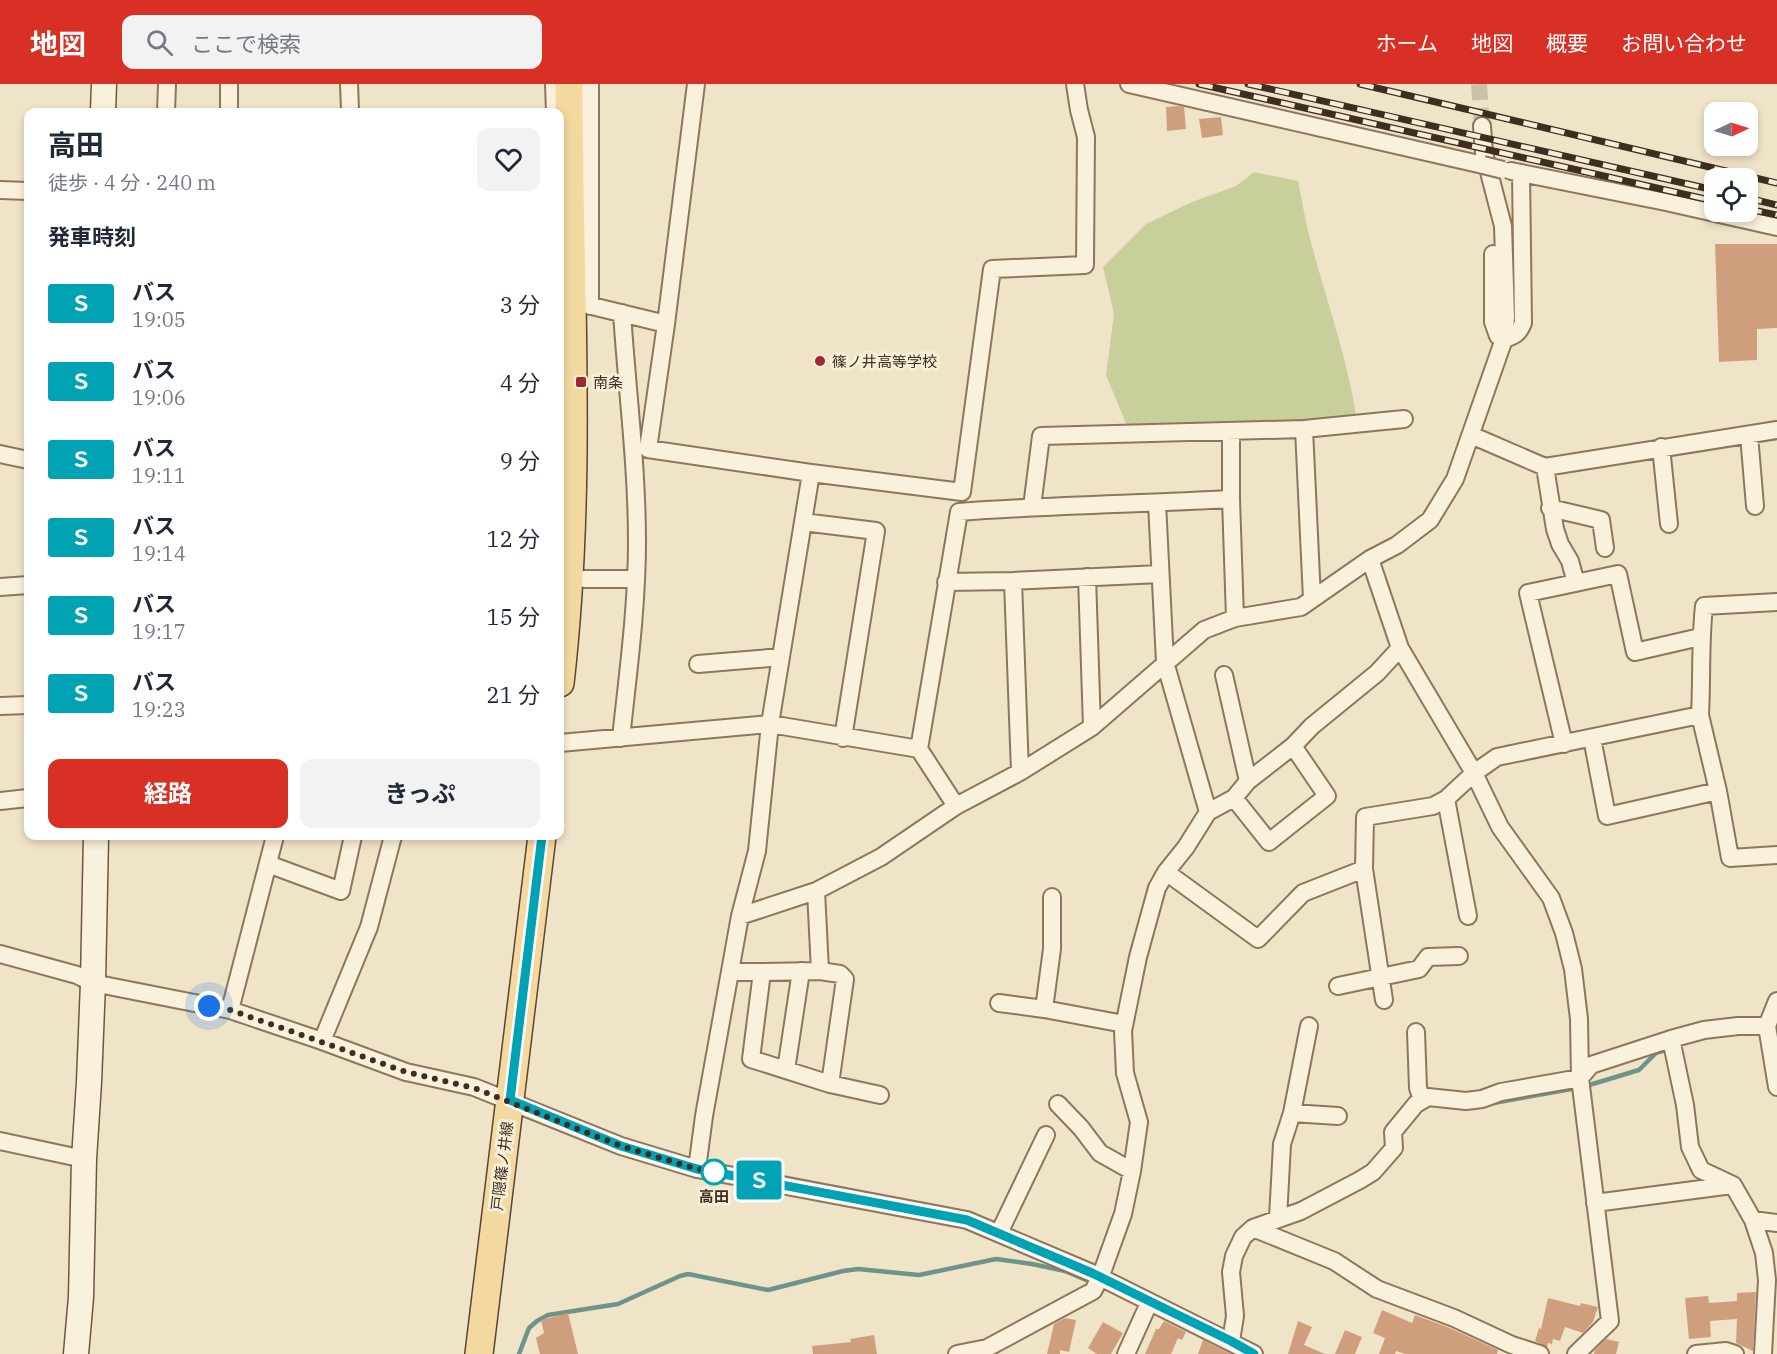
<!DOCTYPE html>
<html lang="ja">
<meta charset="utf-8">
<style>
:root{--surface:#fff;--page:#f2f2f3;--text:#1f2937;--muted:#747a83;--accent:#d93025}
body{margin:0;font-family:"IBM Plex Serif","Noto Sans JP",serif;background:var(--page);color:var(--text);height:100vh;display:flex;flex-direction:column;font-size:22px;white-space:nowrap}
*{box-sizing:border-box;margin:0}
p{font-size:20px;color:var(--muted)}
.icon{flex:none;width:33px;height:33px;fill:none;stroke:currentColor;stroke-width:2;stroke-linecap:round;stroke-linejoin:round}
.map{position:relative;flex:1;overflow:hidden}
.side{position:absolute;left:24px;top:24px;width:540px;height:732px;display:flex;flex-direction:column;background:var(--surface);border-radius:12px;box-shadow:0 3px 9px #0003}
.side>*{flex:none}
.badge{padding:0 12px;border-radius:4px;font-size:21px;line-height:39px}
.needle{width:39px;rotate:86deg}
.controls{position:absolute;left:1704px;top:18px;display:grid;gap:12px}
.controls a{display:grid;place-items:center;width:54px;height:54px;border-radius:12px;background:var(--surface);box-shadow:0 3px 9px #0003;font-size:30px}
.you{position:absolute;width:30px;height:30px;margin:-15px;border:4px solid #fff;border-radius:50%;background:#1a73e8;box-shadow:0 0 0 9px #1a73e833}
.map>.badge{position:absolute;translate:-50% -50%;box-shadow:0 0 0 3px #fff}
h2{padding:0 24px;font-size:22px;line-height:54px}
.round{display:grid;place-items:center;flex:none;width:63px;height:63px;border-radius:12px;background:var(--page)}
.head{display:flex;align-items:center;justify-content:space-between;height:102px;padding:0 24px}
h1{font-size:28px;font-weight:700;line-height:45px}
.action{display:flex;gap:12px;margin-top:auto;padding:12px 24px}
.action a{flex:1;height:69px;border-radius:12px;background:var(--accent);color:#fff;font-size:24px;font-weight:700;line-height:69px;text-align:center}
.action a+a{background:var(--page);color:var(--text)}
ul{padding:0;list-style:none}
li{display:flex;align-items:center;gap:18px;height:78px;padding:0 24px}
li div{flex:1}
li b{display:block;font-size:22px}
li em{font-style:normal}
li .badge{min-width:66px;font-weight:700;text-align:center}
header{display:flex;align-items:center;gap:36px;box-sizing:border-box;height:84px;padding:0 30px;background:var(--accent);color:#fff}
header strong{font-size:28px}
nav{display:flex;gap:33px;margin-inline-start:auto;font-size:21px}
.search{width:420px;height:54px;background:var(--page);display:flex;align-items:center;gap:15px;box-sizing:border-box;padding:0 21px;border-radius:12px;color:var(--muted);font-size:22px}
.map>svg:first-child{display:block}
</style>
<header>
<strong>地図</strong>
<div class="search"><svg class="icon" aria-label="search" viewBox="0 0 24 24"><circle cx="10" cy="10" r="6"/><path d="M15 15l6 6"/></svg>ここで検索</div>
<nav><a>ホーム</a><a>地図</a><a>概要</a><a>お問い合わせ</a></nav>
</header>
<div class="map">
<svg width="1777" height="1270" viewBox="0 0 1777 1270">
<rect width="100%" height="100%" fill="#f0e4c8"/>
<!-- green -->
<path fill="#c9cf9b" d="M1254 88 1298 97C1302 114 1304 131 1308 147 1324 210 1347 271 1357 336L1127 342 1106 291 1114 230 1103 183 1146 140 1192 118 1236 102Z"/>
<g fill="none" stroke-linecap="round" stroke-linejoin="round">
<!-- stream -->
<path stroke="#6f938a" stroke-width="4.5" d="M1586 1002 1639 986 1656 969 1669 965
M1488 1020 1577 1004
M519 1270 529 1244 537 1237 548 1231 618 1220 680 1192 688 1190 768 1206 843 1187 858 1185 919 1191 996 1175 1032 1180 1065 1187 1086 1196"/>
</g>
<!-- building -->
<path fill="#cf9f7d" d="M1178 22 1184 23 1186 45 1167 47 1166 23Z
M1221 33 1223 51 1202 54 1199 35Z
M1715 160H1777V244L1757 245V276L1719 278Z
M1756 1208 1753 1267 1736 1259 1737 1235 1710 1237 1711 1253 1689 1255 1685 1214 1708 1212 1709 1219 1737 1217V1209Z
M1548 1214 1580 1222 1581 1219 1598 1223 1593 1238 1583 1249 1565 1243 1560 1257 1553 1255 1552 1260 1548 1259 1547 1263 1535 1257 1539 1244 1541 1245Z
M1382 1226 1412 1239 1415 1231 1450 1244 1498 1266 1497 1270H1405L1396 1267 1395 1270H1379L1385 1254 1373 1249Z
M568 1229 578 1270H540L536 1254 544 1249 541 1236Z
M1065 1234 1076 1236 1069 1268 1060 1266V1270H1047L1054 1240Z
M1164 1237 1186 1248 1182 1256 1178 1254 1171 1270H1145L1156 1245H1159Z
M1298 1237 1312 1243 1304 1261 1325 1270H1288Z
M1103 1238 1123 1249 1111 1270H1097L1088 1264Z
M1345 1246 1362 1253 1355 1270H1335Z
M874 1251 877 1270H813L812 1262 851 1258 850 1255Z
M1606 1255 1619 1258 1616 1270H1594L1595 1266Z
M1203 1256 1231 1270H1198Z"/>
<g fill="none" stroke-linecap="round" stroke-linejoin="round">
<!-- street-tunnel -->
<path stroke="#ccc0a6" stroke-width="16" stroke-dasharray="16 8" stroke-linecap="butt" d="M1479 0 1482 42"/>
<defs>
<path id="street" d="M349 0 350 25
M554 0 555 28
M590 0V222
M1129 0 1483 81
M166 28 167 0
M229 28V0
M1511 87 1666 118 1777 143
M0 106 28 107
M1493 170V238L1498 252 1504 255C1515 252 1519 249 1523 239L1521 90
M563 215 666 240 648 365 811 389 962 408 992 185 1085 181 1086 53 1079 26 1075 0
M666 240 696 0
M1304 345 1312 515
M1231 348V415L1235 534
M1471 351 1545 383 1777 346
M1749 351 1755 422
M1661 363 1669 440
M0 370 28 376
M1545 383 1555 445 1560 460 1570 477 1576 499
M1157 419 1165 578 1208 728
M1032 423 1041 352 1304 345 1404 335
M1550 424 1601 436 1605 464
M803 438 876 447 843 654
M1087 493 1092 643
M584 495H636
M1013 497 1020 688
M946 498 1013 497 1160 490
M0 503 28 501
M698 580 781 573
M1224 591 1248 697
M0 622 28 621
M1700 631 1718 707 1730 774 1777 771
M621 654C628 589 637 523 637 458 637 382 627 305 622 229
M1592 654 1607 732 1718 707
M560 659 770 640 919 665 956 722
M1564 660 1528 509 1618 490 1635 568 1700 553
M919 665 959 428C1049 421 1140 420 1231 415
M1234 714 1269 758 1327 712 1293 662
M1446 715 1468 832
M0 717 28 714
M268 780 341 807 353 752
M1166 788 1258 855 1303 809 1364 785
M816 807 820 887 762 888 751 975 830 1000 880 1011
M740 832 816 807 881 773 956 722 1020 688 1092 643 1204 546 1235 534 1301 523 1370 475 1397 461 1430 436 1455 395 1504 255 1506 233 1503 142 1484 69 1482 42
M0 870 77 891 93 899 230 926 322 957 406 988 474 1003 621 1062 697 1085 967 1136 1092 1189 1254 1270
M820 887 840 890 845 895 830 1000
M730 888H762
M1338 902 1419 885 1428 873 1459 872
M1384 916 1364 785 1365 733 1433 722 1446 715 1474 689 1497 673 1700 631C1702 594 1700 558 1704 522L1777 518
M1777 917 1767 942 1777 1003
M999 919 1044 925 1124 940
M1044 925 1052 865V813
M230 926 275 752
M1416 948 1418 1004 1422 1015
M1671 955 1685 1021 1690 1063 1701 1086 1733 1101 1753 1136
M322 957 369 843 393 752
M786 986 801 887
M1058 1020 1081 1044 1100 1069 1132 1087
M1292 1029 1338 1032
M0 1057 84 1075
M697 1085 704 1032 740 832 757 767 770 640 811 389
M1595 1119 1732 1101
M1278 1134 1282 1060 1292 1029 1309 942
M1253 1144 1334 1177 1377 1205 1454 1234 1512 1261 1540 1270
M999 1149 1046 1051
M1231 1257 1235 1232 1231 1188 1234 1172 1243 1153 1253 1144 1301 1127 1360 1096 1373 1088 1394 1064 1393 1048 1416 1020 1428 1013 1466 1017 1482 1015 1501 1008 1580 994 1579 935 1573 885 1564 849 1551 814 1500 743 1474 689 1400 564 1370 475
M957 1270 987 1264 1093 1207 1100 1194 1123 1130 1132 1087 1139 1038 1125 989 1123 947 1138 873 1157 804 1166 788 1186 763 1208 728 1234 714 1248 697 1293 662 1312 642 1377 589 1400 564
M1126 1270 1149 1219
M1576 1270 1610 1237 1580 994 1591 981 1671 955 1704 946 1738 942H1767
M1696 1270 1726 1267 1735 1270
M1763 1270 1767 1196 1764 1169 1753 1136 1777 1139"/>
<path id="secondary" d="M103 28 104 0
M76 1270 81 1213 84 1075 89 998 93 899 96 752"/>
<path id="primary" d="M560 599C583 400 569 200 569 0
M479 1270 542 752"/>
</defs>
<!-- street casing -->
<use href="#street" stroke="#8d765c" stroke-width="20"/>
<!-- secondary casing -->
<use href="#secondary" stroke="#6f573f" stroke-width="27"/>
<!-- primary casing -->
<use href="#primary" stroke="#5b4430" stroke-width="30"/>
<!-- street -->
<use href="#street" stroke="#faf1dc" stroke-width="16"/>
<!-- secondary -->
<use href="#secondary" stroke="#faf1dc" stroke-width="24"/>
<!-- primary -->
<use href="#primary" stroke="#f3d9a0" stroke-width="27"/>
<defs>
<path id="rail" d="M1199 0 1714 117
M1248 0 1714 106
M1360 0 1777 99
M1748 114 1777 121
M1748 125 1777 131"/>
</defs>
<!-- rail casing -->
<use href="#rail" stroke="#3d2e20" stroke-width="7"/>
<!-- rail -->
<use href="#rail" stroke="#f7eed8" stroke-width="4.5" stroke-dasharray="14" stroke-linecap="butt"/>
<defs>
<path id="street-bridge" d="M1483 81 1503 86"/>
</defs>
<!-- street-bridge casing -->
<use href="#street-bridge" stroke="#8d765c" stroke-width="20" stroke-linecap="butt"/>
<!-- street-bridge -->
<use href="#street-bridge" stroke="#faf1dc" stroke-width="16"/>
</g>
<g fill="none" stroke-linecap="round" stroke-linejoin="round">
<defs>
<path id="line" d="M542 752 510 1016 621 1062 697 1085 967 1136 1092 1189 1231 1257 1254 1270"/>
</defs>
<!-- line casing -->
<use href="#line" stroke="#fff" stroke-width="14"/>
<!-- line -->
<use href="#line" stroke="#00a3b4" stroke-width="9"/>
<!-- walk -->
<path stroke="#3d2e20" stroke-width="6" stroke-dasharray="0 10.8" d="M209 922 230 926 285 945 406 988 474 1004 621 1062 697 1085 718 1089 714 1088"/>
</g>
<!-- markers -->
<g fill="#9e2a2b" stroke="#f7eed8" stroke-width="2">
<circle cx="820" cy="277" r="6"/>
<rect x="575" y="292" width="12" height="12" rx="3"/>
</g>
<circle fill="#fff" stroke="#00a3b4" stroke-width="3" cx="714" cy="1088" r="12"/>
<g text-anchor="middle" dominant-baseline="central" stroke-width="6" stroke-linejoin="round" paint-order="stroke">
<!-- poi labels -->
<g font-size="15" fill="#3d2e20" stroke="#f7eed8" text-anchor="start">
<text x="832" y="277">篠ノ井高等学校</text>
<text x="593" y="298">南条</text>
</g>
<!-- street labels -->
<g font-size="15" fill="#3d2e20" stroke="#f7eed8">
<text transform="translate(502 1082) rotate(-83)">戸隠篠ノ井線</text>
</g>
<!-- stop labels -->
<g font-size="15" font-weight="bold" fill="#3d2e20" stroke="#f7eed8">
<text x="714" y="1112">高田</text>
</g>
</g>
</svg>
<div class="controls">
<a><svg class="needle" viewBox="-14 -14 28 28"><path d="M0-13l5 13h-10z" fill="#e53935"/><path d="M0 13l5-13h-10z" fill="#747a83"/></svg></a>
<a><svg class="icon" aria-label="locate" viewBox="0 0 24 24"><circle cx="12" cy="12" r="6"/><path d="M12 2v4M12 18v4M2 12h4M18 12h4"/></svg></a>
</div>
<div class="you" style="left:209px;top:922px"></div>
<b class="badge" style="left:759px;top:1096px;background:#00a3b4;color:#fff">Ｓ</b>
<section class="side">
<div class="head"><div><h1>高田</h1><p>徒歩 · 4 分 · 240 m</p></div><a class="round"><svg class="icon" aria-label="heart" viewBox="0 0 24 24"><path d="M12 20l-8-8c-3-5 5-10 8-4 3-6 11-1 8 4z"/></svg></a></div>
<h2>発車時刻</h2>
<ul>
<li><span class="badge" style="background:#00a3b4;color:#fff">Ｓ</span><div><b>バス</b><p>19:05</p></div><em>3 分</em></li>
<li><span class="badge" style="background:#00a3b4;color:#fff">Ｓ</span><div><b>バス</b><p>19:06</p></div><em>4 分</em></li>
<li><span class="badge" style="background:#00a3b4;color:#fff">Ｓ</span><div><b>バス</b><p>19:11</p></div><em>9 分</em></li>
<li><span class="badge" style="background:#00a3b4;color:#fff">Ｓ</span><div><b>バス</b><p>19:14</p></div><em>12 分</em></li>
<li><span class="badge" style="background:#00a3b4;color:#fff">Ｓ</span><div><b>バス</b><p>19:17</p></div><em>15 分</em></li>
<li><span class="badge" style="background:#00a3b4;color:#fff">Ｓ</span><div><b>バス</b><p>19:23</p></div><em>21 分</em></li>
</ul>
<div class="action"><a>経路</a><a>きっぷ</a></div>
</section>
</div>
